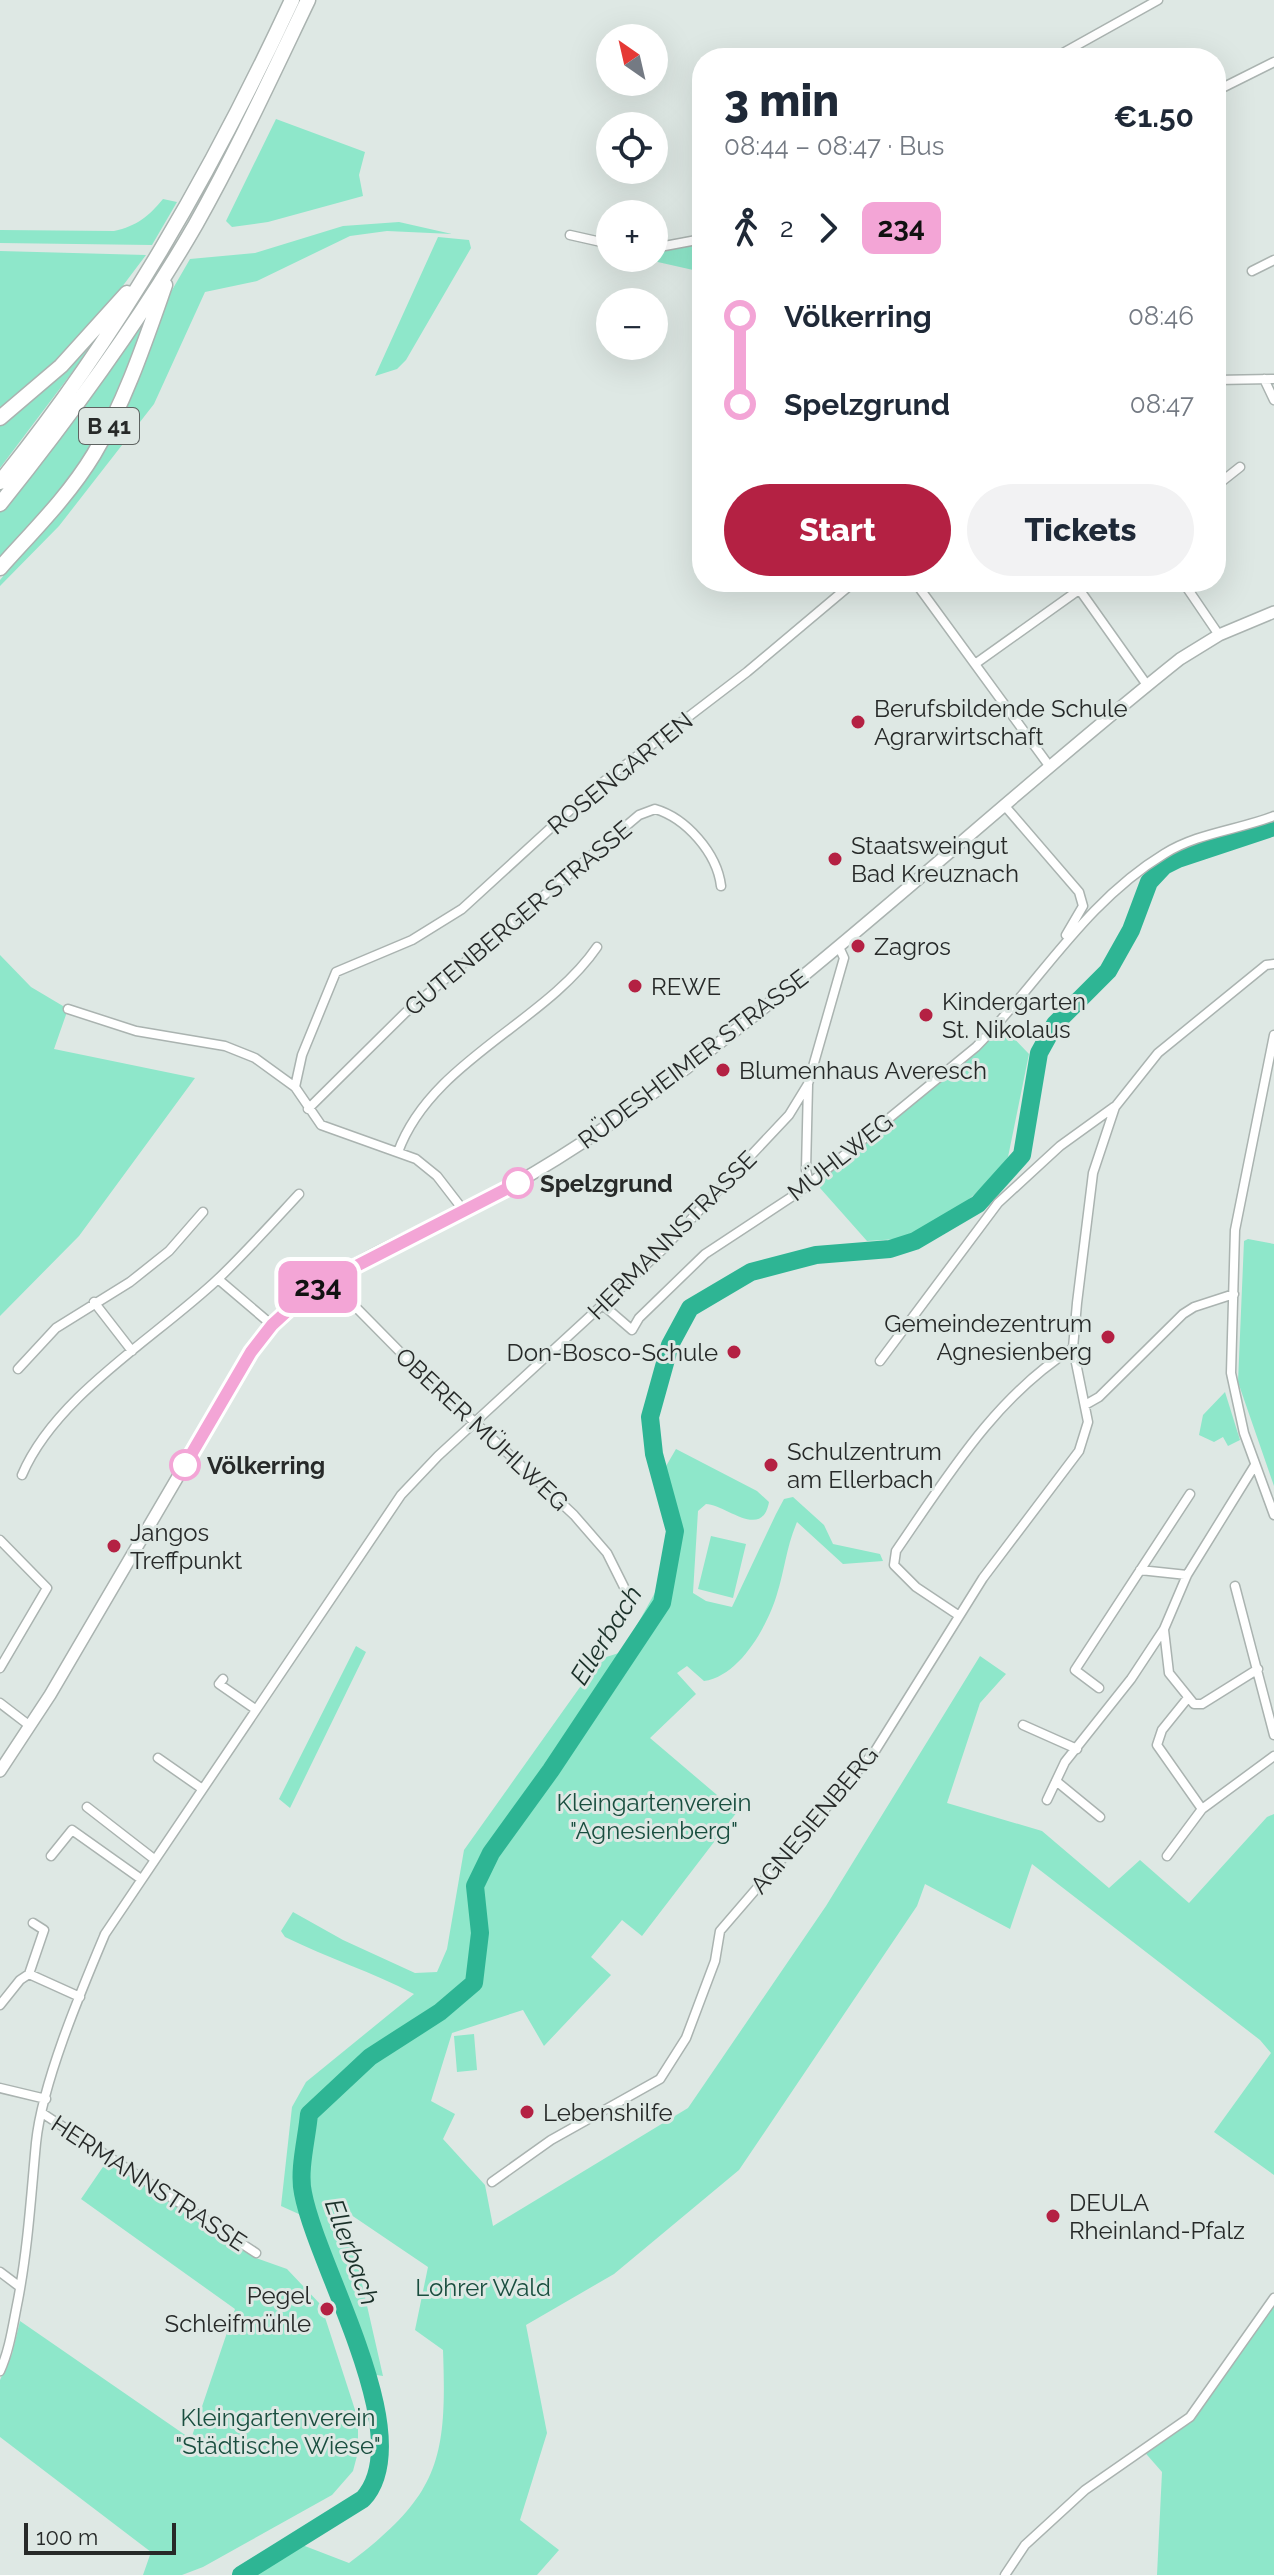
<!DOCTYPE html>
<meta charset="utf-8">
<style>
:root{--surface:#fff;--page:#f2f2f3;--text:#1f2937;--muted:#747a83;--accent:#b42143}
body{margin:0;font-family:Raleway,sans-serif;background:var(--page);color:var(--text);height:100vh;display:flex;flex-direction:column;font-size:30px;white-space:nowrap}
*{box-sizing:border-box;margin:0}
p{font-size:26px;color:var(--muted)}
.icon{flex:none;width:44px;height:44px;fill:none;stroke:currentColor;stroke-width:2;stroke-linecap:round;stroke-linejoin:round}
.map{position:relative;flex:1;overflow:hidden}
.drawer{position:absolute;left:692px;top:48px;width:534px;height:544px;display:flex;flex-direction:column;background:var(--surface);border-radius:32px;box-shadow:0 8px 32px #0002}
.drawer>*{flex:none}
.badge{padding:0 16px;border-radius:12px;font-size:28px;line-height:52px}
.needle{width:52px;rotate:326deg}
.controls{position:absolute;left:596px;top:24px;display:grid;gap:16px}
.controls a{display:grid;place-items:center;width:72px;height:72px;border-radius:50%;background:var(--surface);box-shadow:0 8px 32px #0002;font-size:40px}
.scale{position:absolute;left:24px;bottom:20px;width:152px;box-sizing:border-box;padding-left:8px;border:4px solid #272a29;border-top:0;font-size:22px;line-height:28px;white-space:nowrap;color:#272a29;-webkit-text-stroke:6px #dee8e4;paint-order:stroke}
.map>.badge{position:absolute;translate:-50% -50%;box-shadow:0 0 0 4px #fff}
.legs{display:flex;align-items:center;gap:12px;height:88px;padding:0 32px;font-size:26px}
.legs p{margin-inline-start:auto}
.overview{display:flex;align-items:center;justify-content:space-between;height:136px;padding:0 32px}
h1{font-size:44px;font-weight:800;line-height:60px}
.action{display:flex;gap:16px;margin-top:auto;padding:16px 32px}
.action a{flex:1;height:92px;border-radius:48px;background:var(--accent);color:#fff;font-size:32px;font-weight:800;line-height:92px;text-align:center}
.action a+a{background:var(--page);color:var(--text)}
ul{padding:0 32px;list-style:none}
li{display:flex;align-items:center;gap:28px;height:88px;font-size:30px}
li i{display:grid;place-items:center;width:12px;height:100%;margin:0 10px;background:currentColor}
li i::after{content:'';width:20px;height:20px;margin:-10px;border:6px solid;border-radius:50%;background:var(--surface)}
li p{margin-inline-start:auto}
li:first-child i{background:linear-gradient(#0000 50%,currentColor 0)}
li:last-child i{background:linear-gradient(currentColor 50%,#0000 0)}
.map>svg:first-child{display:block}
</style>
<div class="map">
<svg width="1274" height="2575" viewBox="0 0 1274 2575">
<rect width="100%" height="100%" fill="#dee8e4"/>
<!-- green -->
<path fill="#8ee7ca" d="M276 119 365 152 359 175 363 196 268 222 232 227 226 221Z
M163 199 177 202 152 245 0 243V230L114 231C137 226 149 216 163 199Z
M399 222 452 234 387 231 350 236 257 281 205 292 154 404 59 526 0 586V580L89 472 164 304 190 259 255 253 343 226Z
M438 237 469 240 471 248 406 360 397 369 375 376Z
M702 243V272L640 258H654V251Z
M0 251 146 255 91 328 0 413Z
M142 317 147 319 102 426 79 467 0 560V511Z
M96 335 98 338 0 468V421Z
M0 955 31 987 68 1009 54 1049 195 1078 79 1236 0 1316Z
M1002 1026 1029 1054 1008 1157 989 1181 957 1210 927 1226 898 1239 867 1241 820 1188 821 1177 971 1056Z
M1248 1239 1274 1244V1486L1238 1382 1244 1241Z
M1225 1392 1240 1440 1228 1446 1223 1437 1214 1442 1199 1435 1203 1415Z
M676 1449 757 1491 769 1502C762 1541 725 1504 706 1504L698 1511 693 1593 706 1601 732 1607 776 1514 784 1499 793 1497 824 1525 833 1544 880 1554 883 1561 843 1564 797 1522C786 1548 785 1569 777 1594 768 1625 740 1676 704 1681L687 1666 677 1673 696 1694 650 1738 737 1812 642 1936 622 1920 591 1957 611 1975 544 2046 523 2010 452 2033 431 2101 455 2114 443 2139 485 2185 493 2226 688 2108 826 1906 980 1656 1006 1674 980 1703 947 1803 1042 1831 1109 1888 1140 1860 1189 1903 1267 1817 1274 1814V2175L1214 2132 1271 2053 1260 2040 1032 1864 1010 1929 925 1884 917 1906 739 2170 614 2274 526 2325 547 2433 520 2520 559 2550 537 2575H246L297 2543 349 2563C440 2495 447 2458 443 2350L415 2330 428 2267 332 2202 353 2244 383 2376 363 2373 301 2215 281 2206 292 2107 306 2082 414 1994C372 1972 328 1958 285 1937L281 1931 293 1912 343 1940 415 1973 437 1972 447 1949 464 1850 600 1659 622 1652 662 1580 669 1517 655 1485Z
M711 1536 746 1544 733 1598 698 1589Z
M356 1646 366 1652 290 1808 279 1799Z
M474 2034 477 2070 457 2072 454 2036Z
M107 2161 256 2258 287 2269 321 2305 358 2419V2452L353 2471 332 2495 203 2567 182 2575H143L151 2552 0 2437V2380L12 2354 20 2321 191 2439 235 2309 81 2199Z
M1274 2295V2575H1157L1162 2472 1141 2448 1190 2415Z"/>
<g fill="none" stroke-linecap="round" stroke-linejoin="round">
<!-- river -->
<path stroke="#2eb594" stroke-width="18" d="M241 2575 363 2499C420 2437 317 2268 303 2193 298 2170 307 2138 309 2114L370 2057 440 2012 474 1983 480 1933 475 1886 491 1853 551 1770 662 1603 675 1531 654 1454 650 1417 670 1345 690 1308 751 1272 816 1255 890 1249 915 1241 978 1204 1022 1155 1039 1053 1055 1024 1108 971 1131 930 1149 882 1164 866 1178 859 1274 827"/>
<defs>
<path id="street" d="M1054 58 1158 0
M1216 91 1274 62
M570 235 610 244
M654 248 702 239
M1252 271 1274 260
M1264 379 1274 400
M1216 380 1274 379
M1216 486 1240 467
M915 582 1050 767
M1074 582 1147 685
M1183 582 1219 635
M975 664 1090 582
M1004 805 1079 892 1083 906 1066 935
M68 1009 136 1031 225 1046 255 1058 295 1087 321 1125 416 1159 437 1176 464 1211
M1274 1035 1235 1230 1231 1373 1244 1433 1274 1515
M808 1085 806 1170 809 1183
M295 1087 302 1055 336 972 412 940 462 909 590 792 747 672 854 582
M308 1109 405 1013 639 815 655 809C686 818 717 853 721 886
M398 1152C431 1061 545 1023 597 947
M218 1279 272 1325
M329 1280 405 1357 574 1515 607 1553 624 1587
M94 1302 132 1351
M603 1305 632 1330 639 1318 705 1254 799 1192 976 1047C1039 983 1085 902 1164 854 1197 833 1238 830 1274 816
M880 1361 998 1203 1060 1146 1114 1107
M18 1369 56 1328 130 1282 169 1251 203 1212
M1085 1405 1099 1397 1183 1314 1194 1307 1234 1294
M22 1475C56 1395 157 1337 219 1278 247 1251 273 1222 299 1194
M0 1540 47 1588 0 1668
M1140 1570 1187 1575
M1235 1586 1274 1735
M958 1615 916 1587 894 1565 896 1551C947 1477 995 1397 1073 1348
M1164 1630 1169 1673 1194 1704H1202L1258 1669
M223 1679 219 1684 255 1709
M1099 1688 1075 1670 1190 1494
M1187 1699 1162 1730 1157 1745 1202 1809
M0 1703 30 1726
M1023 1725 1077 1749
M158 1758 201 1788
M1056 1781 1100 1817
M1047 1800 1065 1762 1131 1679 1164 1629 1187 1575 1255 1465
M87 1807 154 1859
M51 1856 72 1830 141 1879
M1167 1856 1202 1809 1274 1756
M29 1974 44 1930 33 1923
M0 2005 20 1980 29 1974 80 1997
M0 2088 46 2099
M42 2113 256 2253
M492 2182 551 2140 660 2079 686 2038 715 1961 720 1931 875 1751 983 1578 1079 1451 1088 1422 1073 1348 1077 1303 1093 1173 1115 1107 1158 1053 1266 965 1274 964
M0 2272 20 2287
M0 2371C10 2349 13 2324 18 2300 28 2247 31 2196 36 2143 42 2083 81 1991 105 1934L401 1495 438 1456 662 1250 789 1115 808 1084 844 958 839 947
M1005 2575 1025 2545 1085 2490 1190 2417 1274 2298"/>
<path id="secondary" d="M0 1771 50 1695 251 1352C305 1276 401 1244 481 1202 526 1179 568 1153 610 1124 811 983 988 812 1180 659L1219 635 1274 612"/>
<path id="highway" d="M0 418 61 366 127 293
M0 482C119 335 212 172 292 0
M0 504C71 415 139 323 196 224 237 151 272 75 308 0
M0 568C33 531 68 497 94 454 125 402 145 342 165 285"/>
</defs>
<!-- street casing -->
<use href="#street" stroke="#aab3b0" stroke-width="11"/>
<!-- secondary casing -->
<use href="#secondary" stroke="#aab3b0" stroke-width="14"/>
<!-- highway casing -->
<use href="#highway" stroke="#aab3b0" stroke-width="17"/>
<!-- street -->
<use href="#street" stroke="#fff" stroke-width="8"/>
<!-- secondary -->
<use href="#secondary" stroke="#fff" stroke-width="11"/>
<!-- highway -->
<use href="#highway" stroke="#fff" stroke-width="14"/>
</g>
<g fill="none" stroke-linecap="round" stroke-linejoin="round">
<defs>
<path id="line-1" d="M185 1465 251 1352 272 1325 297 1302 329 1280 518 1183"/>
</defs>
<!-- line-1 casing -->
<use href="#line-1" stroke="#fff" stroke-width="18"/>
<!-- line-1 -->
<use href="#line-1" stroke="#f3a5d6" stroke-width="12"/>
</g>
<!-- markers -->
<g fill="#b42143" stroke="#dee8e4" stroke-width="3">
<circle cx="858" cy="722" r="8"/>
<circle cx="835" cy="859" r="8"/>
<circle cx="858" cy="946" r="8"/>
<circle cx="635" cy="986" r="8"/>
<circle cx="926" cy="1015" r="8"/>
<circle cx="723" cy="1070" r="8"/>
<circle cx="1108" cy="1337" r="8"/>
<circle cx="734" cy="1352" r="8"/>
<circle cx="771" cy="1465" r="8"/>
<circle cx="114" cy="1546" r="8"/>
<circle cx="527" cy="2112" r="8"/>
<circle cx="1053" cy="2216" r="8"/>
<circle cx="327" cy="2309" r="8"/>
</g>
<g fill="#fff" stroke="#f3a5d6" stroke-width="4">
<circle cx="518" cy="1183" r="14"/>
<circle cx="185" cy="1465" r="14"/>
</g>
<g text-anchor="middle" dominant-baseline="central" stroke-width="6" stroke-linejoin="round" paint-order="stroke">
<!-- shield labels -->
<rect fill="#dee8e4" stroke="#5e6361" stroke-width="2" x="79" y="408" width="60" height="36" rx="6"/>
<g font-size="22" font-weight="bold" fill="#272a29">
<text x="109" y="426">B 41</text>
</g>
<!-- poi labels -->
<g font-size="24" fill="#272a29" stroke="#dee8e4" text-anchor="start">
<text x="874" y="708">Berufsbildende Schule<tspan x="874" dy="28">Agrarwirtschaft</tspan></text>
<text x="851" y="845">Staatsweingut<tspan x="851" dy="28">Bad Kreuznach</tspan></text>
<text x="874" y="946">Zagros</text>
<text x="651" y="986">REWE</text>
<text x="942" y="1001">Kindergarten<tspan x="942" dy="28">St. Nikolaus</tspan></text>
<text x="739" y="1070">Blumenhaus Averesch</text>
<text x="1092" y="1323" text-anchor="end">Gemeindezentrum<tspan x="1092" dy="28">Agnesienberg</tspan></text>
<text x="718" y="1352" text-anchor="end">Don-Bosco-Schule</text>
<text x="787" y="1451">Schulzentrum<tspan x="787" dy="28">am Ellerbach</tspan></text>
<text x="130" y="1532">Jangos<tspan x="130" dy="28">Treffpunkt</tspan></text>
<text x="543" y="2112">Lebenshilfe</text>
<text x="1069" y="2202">DEULA<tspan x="1069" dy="28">Rheinland-Pfalz</tspan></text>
<text x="311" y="2295" text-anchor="end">Pegel<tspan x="311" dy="28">Schleifmühle</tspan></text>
</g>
<!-- street labels -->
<g font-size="24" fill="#272a29" stroke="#dee8e4">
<text transform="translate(620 773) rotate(-39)">ROSENGARTEN</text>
<text transform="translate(518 918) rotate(-40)">GUTENBERGER STRASSE</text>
<text transform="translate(693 1059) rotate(-37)">RÜDESHEIMER STRASSE</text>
<text transform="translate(840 1157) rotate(-38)">MÜHLWEG</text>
<text transform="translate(672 1235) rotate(-45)">HERMANNSTRASSE</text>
<text transform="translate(482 1429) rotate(43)">OBERER MÜHLWEG</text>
<text transform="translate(814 1820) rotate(-50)">AGNESIENBERG</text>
<text transform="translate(149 2183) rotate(33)">HERMANNSTRASSE</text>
</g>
<!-- stop labels -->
<g font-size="24" font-weight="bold" fill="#272a29" stroke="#dee8e4" text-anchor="start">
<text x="540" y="1183">Spelzgrund</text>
<text x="207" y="1465">Völkerring</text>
</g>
<!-- park labels -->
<g font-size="24" fill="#194e3f" stroke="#dee8e4">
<text x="654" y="1802">Kleingartenverein<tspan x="654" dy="28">"Agnesienberg"</tspan></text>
<text x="483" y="2287">Lohrer Wald</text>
<text x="278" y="2417">Kleingartenverein<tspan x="278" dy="28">"Städtische Wiese"</tspan></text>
</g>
<!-- water labels -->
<g font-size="26" font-style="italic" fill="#1a3029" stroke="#dee8e4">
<text transform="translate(606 1635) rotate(-58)">Ellerbach</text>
<text transform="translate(352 2252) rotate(70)">Ellerbach</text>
</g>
</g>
</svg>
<div class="controls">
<a><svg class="needle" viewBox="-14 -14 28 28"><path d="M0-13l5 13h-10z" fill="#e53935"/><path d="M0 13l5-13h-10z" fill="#747a83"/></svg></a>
<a><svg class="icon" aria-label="locate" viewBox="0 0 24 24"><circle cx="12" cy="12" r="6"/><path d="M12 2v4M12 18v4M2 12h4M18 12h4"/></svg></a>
<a>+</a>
<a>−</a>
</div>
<div class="scale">100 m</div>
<b class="badge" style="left:318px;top:1287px;background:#f3a5d6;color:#111">234</b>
<section class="drawer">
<div class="overview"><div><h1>3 min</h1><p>08:44 – 08:47 · Bus</p></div><b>€1.50</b></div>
<div class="legs"><svg class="icon" aria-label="walk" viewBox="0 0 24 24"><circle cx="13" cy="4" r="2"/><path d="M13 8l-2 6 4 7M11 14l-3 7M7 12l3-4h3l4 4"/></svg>2<svg class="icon" aria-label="forward" viewBox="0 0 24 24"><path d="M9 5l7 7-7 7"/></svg><b class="badge" style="background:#f3a5d6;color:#111">234</b></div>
<ul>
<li><i style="color:#f3a5d6"></i><b>Völkerring</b><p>08:46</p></li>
<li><i style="color:#f3a5d6"></i><b>Spelzgrund</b><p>08:47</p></li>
</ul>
<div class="action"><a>Start</a><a>Tickets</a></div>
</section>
</div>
